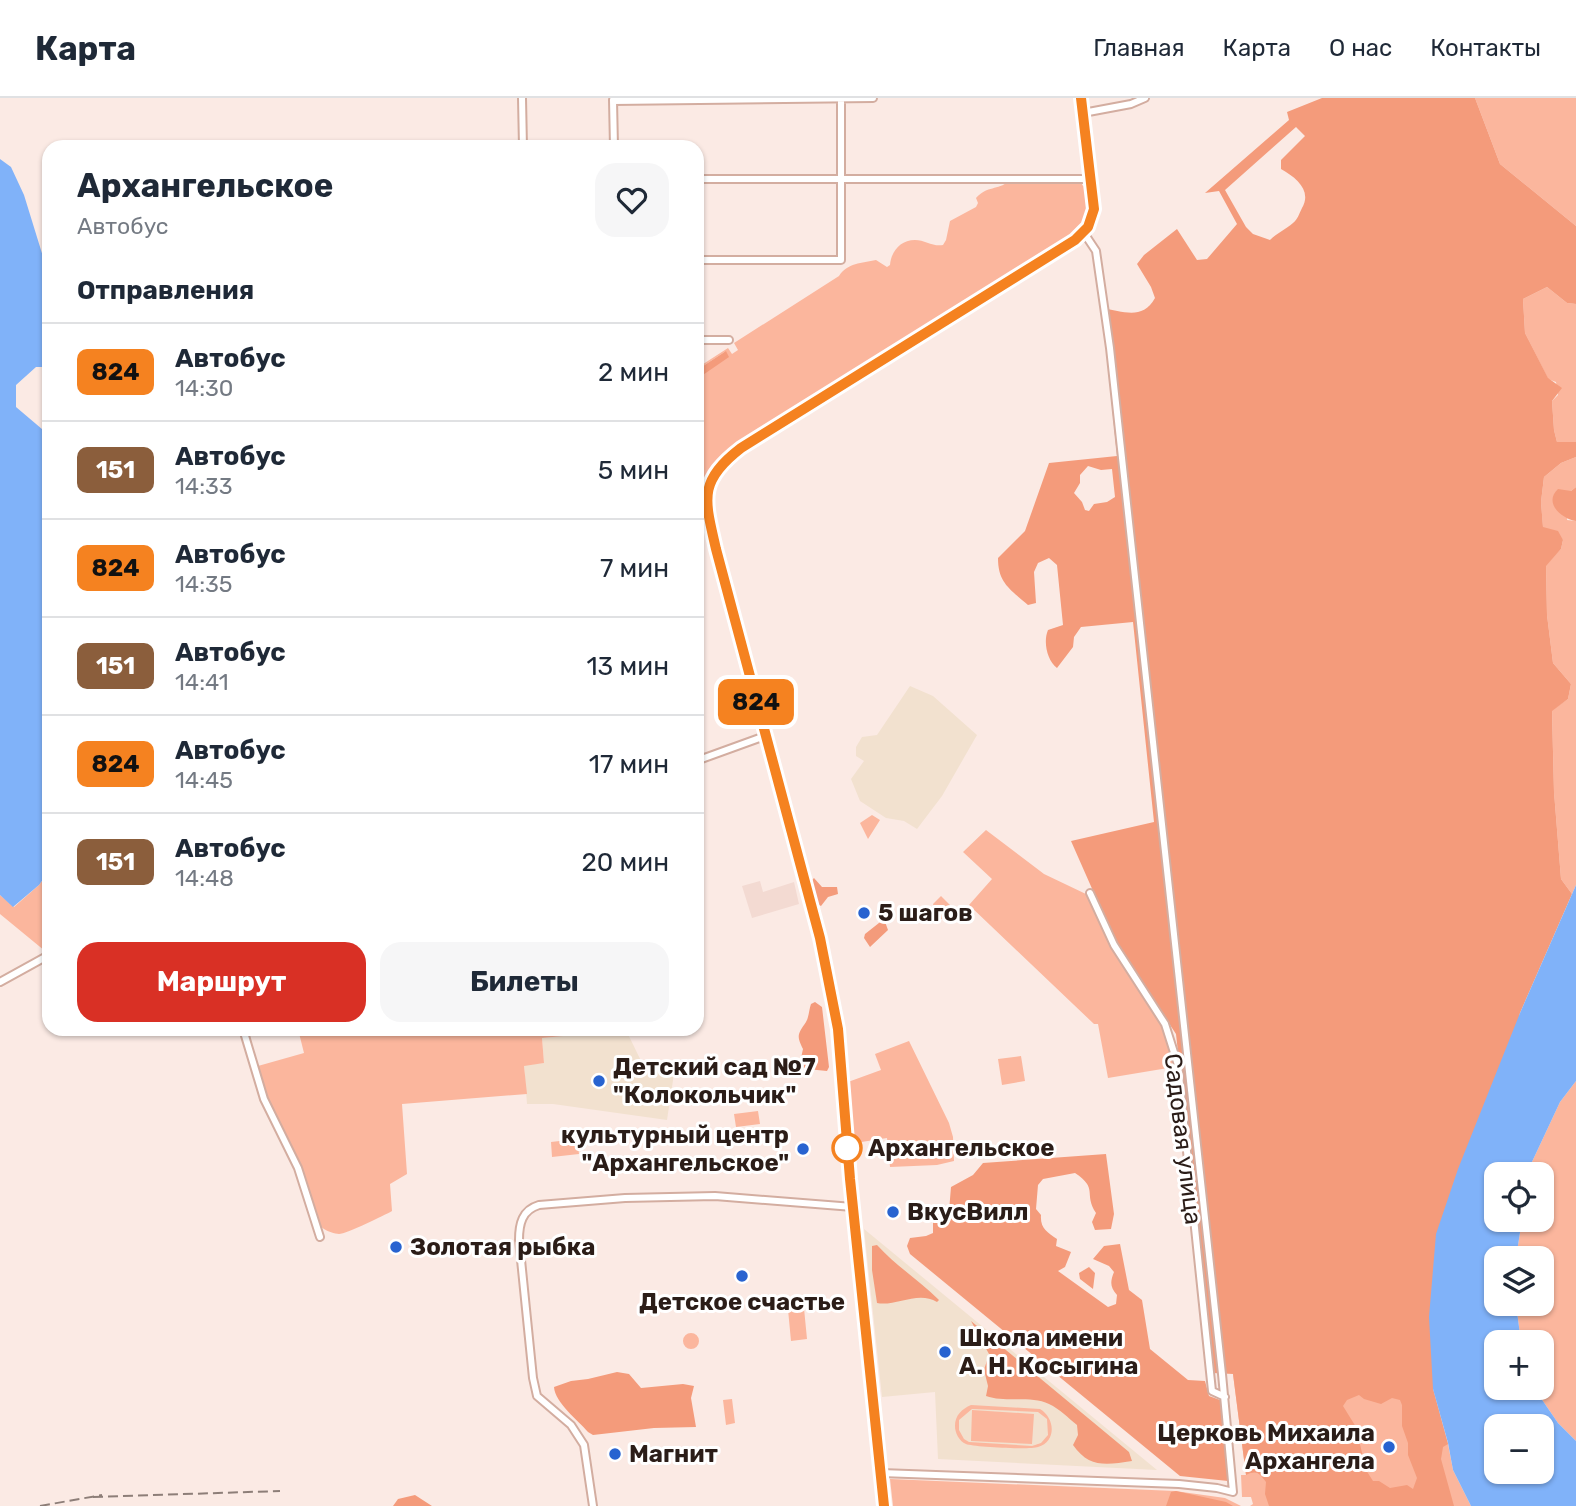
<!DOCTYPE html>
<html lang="ru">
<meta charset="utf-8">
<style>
:root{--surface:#fff;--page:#f6f6f7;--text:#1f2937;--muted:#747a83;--line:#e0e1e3;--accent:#d93025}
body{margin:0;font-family:Rubik,sans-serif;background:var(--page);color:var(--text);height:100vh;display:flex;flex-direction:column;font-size:26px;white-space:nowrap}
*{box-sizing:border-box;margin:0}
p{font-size:23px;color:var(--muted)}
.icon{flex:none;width:38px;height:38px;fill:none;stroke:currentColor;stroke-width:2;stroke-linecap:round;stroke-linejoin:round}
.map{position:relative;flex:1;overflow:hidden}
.side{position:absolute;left:42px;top:42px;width:662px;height:896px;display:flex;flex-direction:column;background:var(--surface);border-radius:21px;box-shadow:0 2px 5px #0004}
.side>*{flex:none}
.badge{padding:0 14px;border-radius:10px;font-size:24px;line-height:46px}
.buttons{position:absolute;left:1484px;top:1064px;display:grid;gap:14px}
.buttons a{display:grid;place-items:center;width:70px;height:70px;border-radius:14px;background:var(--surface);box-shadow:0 2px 5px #0004;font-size:35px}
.map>.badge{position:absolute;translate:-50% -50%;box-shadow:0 0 0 4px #fff}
h2{padding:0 35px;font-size:26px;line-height:63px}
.round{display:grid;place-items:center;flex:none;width:74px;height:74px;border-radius:21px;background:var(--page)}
.headline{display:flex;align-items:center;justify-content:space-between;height:119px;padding:0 35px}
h1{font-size:33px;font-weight:700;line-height:52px}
.button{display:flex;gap:14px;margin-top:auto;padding:14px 35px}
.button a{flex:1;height:80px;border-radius:21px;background:var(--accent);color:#fff;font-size:28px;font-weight:700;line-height:80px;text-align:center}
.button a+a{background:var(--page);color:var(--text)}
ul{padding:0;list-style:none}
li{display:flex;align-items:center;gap:21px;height:98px;padding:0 35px;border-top:2px solid var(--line)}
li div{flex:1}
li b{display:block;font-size:26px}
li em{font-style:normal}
li .badge{min-width:77px;font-weight:700;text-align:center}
header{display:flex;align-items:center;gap:42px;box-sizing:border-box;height:98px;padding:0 35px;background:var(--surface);border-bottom:2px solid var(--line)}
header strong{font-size:33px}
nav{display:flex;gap:38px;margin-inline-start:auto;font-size:24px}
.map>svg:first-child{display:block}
</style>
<header>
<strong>Карта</strong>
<nav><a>Главная</a><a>Карта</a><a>О нас</a><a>Контакты</a></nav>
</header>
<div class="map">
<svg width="1576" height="1408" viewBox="0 0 1576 1408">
<rect width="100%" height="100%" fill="#fbeae4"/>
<!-- commercial -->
<path fill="#f3dad2" d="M760 783 763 794 794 784 799 806 752 820 742 788Z"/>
<!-- education -->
<path fill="#f2e1cf" d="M910 588 933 598 977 637 942 698 917 731 904 723 886 720 860 703 851 681 864 663 856 658V649L862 639 877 637Z
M626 932 643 967 675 969 667 1022 553 1006H527L524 967 544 965 542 940Z
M864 1131 1157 1372 938 1361 935 1294 882 1299Z"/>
<!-- green -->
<path fill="#fbb69d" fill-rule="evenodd" d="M1475 0H1576V128L1500 66Z
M1009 83 1082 84V87L1087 90C1091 117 1090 126 1068 143L731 352 706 382 697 401V281L726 253 697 272V270L728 250 732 256 738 252 734 245 839 178C847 165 862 165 876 162L887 169 890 167C891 154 900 142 915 142 925 142 933 149 943 147L946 142 950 123 976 109 978 105 976 100C988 87 997 93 1009 83Z
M1547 189 1567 205 1576 206V344H1557L1554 332 1552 303 1558 297 1556 284 1548 281 1525 235 1523 201Z
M1576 359V389L1571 393 1567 422 1576 423V787L1572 796 1561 781 1554 694 1552 612 1568 601 1571 586 1553 565 1547 517 1546 467 1561 451 1563 442 1543 430 1541 404 1544 379 1561 365Z
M872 717 880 722 868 741 860 725Z
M986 732 1044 776 1088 797 1161 926 1174 969 1108 980 1098 926H1094L969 807 992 781 963 754Z
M49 773V851L45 853 0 816V797L14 809 39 787Z
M941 798 955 812 956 817 938 822 933 806Z
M298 931H625L626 932 542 940 544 965 524 968 527 996 402 1006 407 1076 390 1086 392 1113C385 1117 346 1136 339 1136 335 1136 327 1133 324 1131 313 1124 311 1099 307 1087 292 1044 268 1013 258 968L304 955Z
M909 943 949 1025 953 1039 954 1063 937 1067 890 1069 887 1040 855 1045 851 1040 848 984 881 972 875 956Z
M1021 958 1025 983 1002 987 998 961Z
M1576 983V1343L1558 1325 1534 1290H1542V1244H1521L1516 1206H1542V1160H1516L1522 1122H1542V1076H1529L1531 1066 1560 1004Z
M758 1013 760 1026 736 1029 734 1016Z
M577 1041 579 1056 552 1059 551 1044Z
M803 1200 807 1241 791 1243 787 1201Z
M683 1243a8 8 0 1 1 16 0a8 8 0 1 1-16 0Z
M1233 1276 1433 1291 1448 1346 1453 1372 1471 1408H1250L1253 1406 1251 1399H1242L1241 1377H1246Z
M732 1301 735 1325 726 1327 723 1302Z
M971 1307 1040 1311C1055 1320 1057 1343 1038 1349 1030 1352 973 1349 966 1346 959 1343 955 1335 955 1328 955 1317 962 1311 971 1307ZM972 1311 1038 1314 1047 1321 1048 1337 1041 1345 1032 1348 969 1344 964 1341 959 1332V1322Z
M972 1312 1034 1316 1032 1346 971 1343Z
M890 1381 1175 1393 1225 1400 1241 1408H893Z"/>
<!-- forest -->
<path fill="#f49b7b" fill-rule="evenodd" d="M1322 0H1475L1500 66 1576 128V206L1567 205 1547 189 1523 201 1525 235 1548 280 1562 290 1552 303 1554 332 1557 344H1576V359L1561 365 1544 379 1541 404 1543 429 1558 433 1563 442 1561 451 1546 468 1547 517 1553 565 1571 586 1568 601 1552 613 1554 694 1561 781 1572 796 1520 915 1433 1291 1448 1346 1443 1349 1441 1361 1454 1408H1269L1265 1396 1266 1384C1259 1375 1257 1372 1246 1377L1233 1276 1213 1275 1176 936 1116 845 1071 743 1154 724 1133 524 1081 529 1074 539 1073 549 1057 570C1047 562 1043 544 1048 532L1063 527 1057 467 1049 460 1038 465 1034 474 1036 505 1028 507C1010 491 998 485 998 460L1025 433 1049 365 1117 358 1102 210C1123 213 1142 223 1155 200L1151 189 1137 166 1144 157 1177 131 1197 162 1207 161 1237 126 1219 93 1205 95 1289 22 1287 14ZM1296 29 1305 38 1281 62V71C1297 80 1312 93 1302 110 1299 116 1298 121 1293 125 1286 131 1277 135 1270 142L1253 136 1246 129 1225 92ZM1088 368 1101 372 1112 371 1115 399 1107 404 1094 406 1089 413 1085 412 1082 404 1074 395 1080 385V377ZM1359 1297 1364 1301 1381 1306 1392 1300 1400 1302 1402 1307V1328L1408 1345V1357L1417 1380 1413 1391 1407 1387 1390 1390 1379 1383H1373L1366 1372 1356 1329 1343 1308 1347 1302Z
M726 253 729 259 697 281V272Z
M1576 389V423C1562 421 1543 405 1558 391L1571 393Z
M814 780 822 789H837L838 796 828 799 821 808 817 806 812 782Z
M884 821 888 832 870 849 864 840 865 836Z
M815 904 822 909 829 969 827 973 807 971 802 969 801 960 803 951C796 937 798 936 806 924 809 919 809 911 811 906Z
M1106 1056 1114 1116 1111 1131 1095 1132 1092 1124 1096 1115C1083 1095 1099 1091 1075 1075L1043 1081 1038 1087 1036 1111 1041 1117C1040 1130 1047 1134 1057 1141L1056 1148 1071 1154 1065 1169 1058 1173 1108 1209 1116 1206 1117 1197C1110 1189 1110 1184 1114 1174L1109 1168 1093 1161 1104 1148 1120 1146 1129 1192 1142 1202 1150 1251 1188 1282 1205 1283 1209 1298 1220 1302 1228 1383 1180 1378 910 1156 907 1148 910 1140 926 1138 933 1135V1118L949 1113 951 1089 973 1077 983 1065Z
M877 1147C896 1168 919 1182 939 1202L937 1204C918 1192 895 1209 877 1205L872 1172V1148Z
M1089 1169 1095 1175 1093 1191 1080 1181 1079 1175Z
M971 1223 1129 1354 1132 1363C1106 1367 1089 1370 1073 1347L1078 1337 1077 1327C1068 1320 1060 1311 1049 1306 1030 1297 1006 1305 986 1298L988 1288 984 1272 989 1256Z
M617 1274 629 1276 641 1290 683 1286 694 1288 691 1300 696 1329 654 1330 593 1337 588 1334C578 1322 555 1305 554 1289L571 1283 588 1281Z
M1176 1393 1226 1404 1233 1408H1166L1171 1394Z
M415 1397 432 1408H393L398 1401Z"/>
<!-- water -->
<path fill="#80b2f9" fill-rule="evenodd" d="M0 61 11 69 24 97 49 178V269H36L16 287V309L49 337V773L39 787 13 809 0 797Z
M1576 787V983L1560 1004 1531 1066 1529 1076H1496V1122H1522L1516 1160H1496V1206H1516L1521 1244H1496V1290H1534L1558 1325 1576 1343V1408H1471L1453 1372 1448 1345 1433 1291 1429 1219 1436 1136 1458 1071 1520 915ZM1496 1328H1542V1374H1496Z"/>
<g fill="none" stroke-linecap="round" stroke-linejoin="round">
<defs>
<path id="minor" d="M522 0 523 49
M613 2 614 49
M613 3 873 0
M1083 15 1131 6 1145 0
M696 81H1091
M696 162H841V0
M696 242H729
M696 423H709
M696 663 765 638
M1090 795 1114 847 1165 926 1178 967 1212 1293 1225 1299
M0 884 49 857
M243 931 264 1001 298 1070 320 1139
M881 1375 1179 1386 1217 1390 1233 1394 1222 1276 1110 250 1096 153 1084 135
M593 1408 584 1347 571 1327 537 1298 533 1280 519 1142C519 1126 522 1112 539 1107L625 1100 715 1098 853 1109"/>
<path id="tertiary" d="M884 1408C874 1300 861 1192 850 1084 842 1002 840 921 820 840L716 451C704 402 697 384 741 350L1075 142 1088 129 1094 111 1081 0"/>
</defs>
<!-- minor casing -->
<use href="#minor" stroke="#d3ada0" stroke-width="10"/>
<!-- tertiary casing -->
<use href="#tertiary" stroke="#d3ada0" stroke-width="11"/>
<!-- minor -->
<use href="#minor" stroke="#fff" stroke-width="6"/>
<!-- tertiary -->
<use href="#tertiary" stroke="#fff" stroke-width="8"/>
<!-- rail -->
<path stroke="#8d7e78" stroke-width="2" stroke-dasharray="10 5" stroke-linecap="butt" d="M93 1399 280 1393
M40 1408 102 1397"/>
</g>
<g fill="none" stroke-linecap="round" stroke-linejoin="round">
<defs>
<path id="line" d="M884 1408 850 1081 838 931 820 840 716 451C705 402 697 384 741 350L1075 142 1088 129 1094 111 1081 0"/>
</defs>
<!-- line casing -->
<use href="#line" stroke="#fff" stroke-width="16"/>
<!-- line -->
<use href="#line" stroke="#f58220" stroke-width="10"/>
</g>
<!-- markers -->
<g fill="#2863d0" stroke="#fff" stroke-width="2.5">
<circle cx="864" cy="815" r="7"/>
<circle cx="599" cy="983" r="7"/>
<circle cx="803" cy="1051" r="7"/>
<circle cx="893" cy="1114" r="7"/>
<circle cx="396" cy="1149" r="7"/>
<circle cx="742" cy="1178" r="7"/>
<circle cx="945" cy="1254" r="7"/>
<circle cx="1389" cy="1349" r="7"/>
<circle cx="615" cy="1356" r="7"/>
</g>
<circle fill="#fff" stroke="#f58220" stroke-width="3.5" cx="847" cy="1050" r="14"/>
<g text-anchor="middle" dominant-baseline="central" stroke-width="6" stroke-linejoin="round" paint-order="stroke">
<!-- poi labels -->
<g font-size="24" font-weight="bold" fill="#2b1d18" stroke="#fff" text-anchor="start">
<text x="878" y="815">5 шагов</text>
<text x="613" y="969">Детский сад №7<tspan x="613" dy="28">"Колокольчик"</tspan></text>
<text x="789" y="1037" text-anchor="end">культурный центр<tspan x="789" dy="28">"Архангельское"</tspan></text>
<text x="907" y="1114">ВкусВилл</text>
<text x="410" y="1149">Золотая рыбка</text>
<text x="742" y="1204" text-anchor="middle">Детское счастье</text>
<text x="959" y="1240">Школа имени<tspan x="959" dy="28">А. Н. Косыгина</tspan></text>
<text x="1375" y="1335" text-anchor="end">Церковь Михаила<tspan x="1375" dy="28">Архангела</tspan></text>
<text x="629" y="1356">Магнит</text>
</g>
<!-- street labels -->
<g font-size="24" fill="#2b1d18" stroke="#fff">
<text transform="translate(1183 1041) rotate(83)">Садовая улица</text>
</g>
<!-- stop labels -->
<g font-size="24" font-weight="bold" fill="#2b1d18" stroke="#fff" text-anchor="start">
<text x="868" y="1050">Архангельское</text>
</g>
</g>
</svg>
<div class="buttons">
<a><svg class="icon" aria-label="locate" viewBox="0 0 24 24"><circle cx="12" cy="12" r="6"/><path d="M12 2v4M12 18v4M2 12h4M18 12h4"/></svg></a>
<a><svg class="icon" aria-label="layers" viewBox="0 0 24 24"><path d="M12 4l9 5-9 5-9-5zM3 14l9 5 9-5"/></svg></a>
<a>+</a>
<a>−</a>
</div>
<b class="badge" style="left:756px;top:604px;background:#f58220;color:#111">824</b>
<section class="side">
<div class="headline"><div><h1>Архангельское</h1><p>Автобус</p></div><a class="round"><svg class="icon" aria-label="heart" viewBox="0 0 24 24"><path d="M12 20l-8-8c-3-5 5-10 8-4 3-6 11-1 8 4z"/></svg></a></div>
<h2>Отправления</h2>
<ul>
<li><span class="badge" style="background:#f58220;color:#111">824</span><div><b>Автобус</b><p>14:30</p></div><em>2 мин</em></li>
<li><span class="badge" style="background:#8b5e3c;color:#fff">151</span><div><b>Автобус</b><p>14:33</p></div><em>5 мин</em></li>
<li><span class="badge" style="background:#f58220;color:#111">824</span><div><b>Автобус</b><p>14:35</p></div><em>7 мин</em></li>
<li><span class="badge" style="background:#8b5e3c;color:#fff">151</span><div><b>Автобус</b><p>14:41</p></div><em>13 мин</em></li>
<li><span class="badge" style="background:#f58220;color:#111">824</span><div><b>Автобус</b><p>14:45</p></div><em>17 мин</em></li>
<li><span class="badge" style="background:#8b5e3c;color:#fff">151</span><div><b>Автобус</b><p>14:48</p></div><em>20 мин</em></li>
</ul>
<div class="button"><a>Маршрут</a><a>Билеты</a></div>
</section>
</div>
